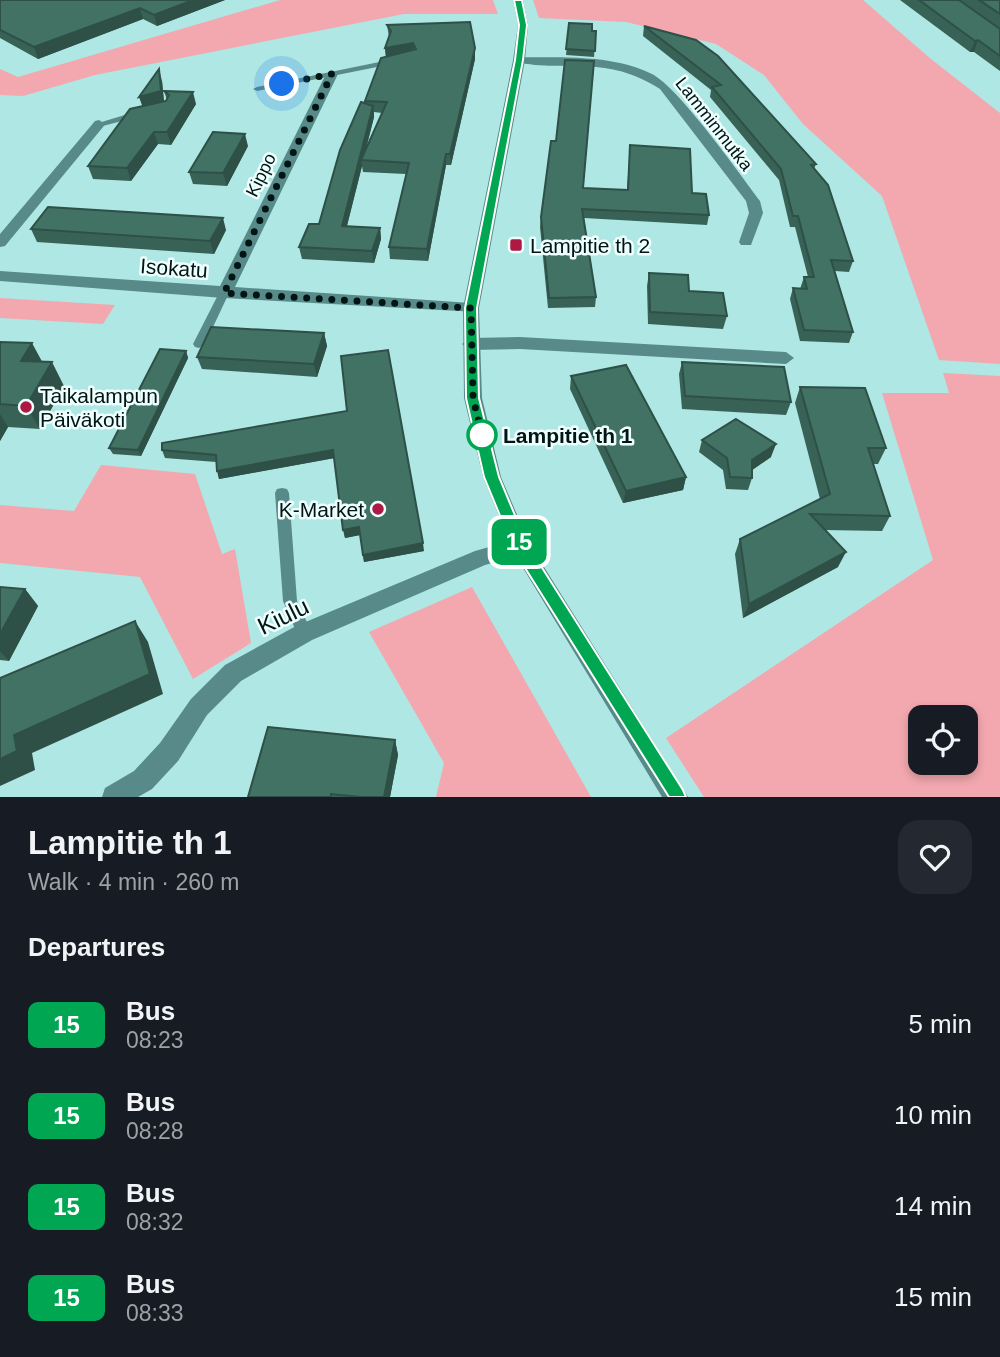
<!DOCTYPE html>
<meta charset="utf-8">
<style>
:root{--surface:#171b24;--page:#242831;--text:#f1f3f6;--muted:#9ea1a6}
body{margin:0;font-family:Arial,sans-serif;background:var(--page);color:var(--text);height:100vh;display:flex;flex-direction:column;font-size:26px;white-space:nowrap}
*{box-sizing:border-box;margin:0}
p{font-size:23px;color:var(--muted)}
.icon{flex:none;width:38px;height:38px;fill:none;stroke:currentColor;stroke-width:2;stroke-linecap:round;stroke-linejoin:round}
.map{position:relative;height:797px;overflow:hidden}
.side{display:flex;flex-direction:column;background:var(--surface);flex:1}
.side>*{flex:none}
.badge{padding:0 14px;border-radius:10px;font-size:24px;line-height:46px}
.controls{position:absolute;left:908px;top:705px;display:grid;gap:14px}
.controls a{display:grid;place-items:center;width:70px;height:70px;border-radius:14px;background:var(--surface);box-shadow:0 4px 10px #0003;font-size:35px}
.you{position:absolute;width:35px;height:35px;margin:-18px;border:5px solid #fff;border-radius:50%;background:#1a73e8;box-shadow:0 0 0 10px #1a73e833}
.map>.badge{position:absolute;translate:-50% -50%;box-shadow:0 0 0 4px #fff}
h2{padding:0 28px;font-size:26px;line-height:63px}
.round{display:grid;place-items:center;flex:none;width:74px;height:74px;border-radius:21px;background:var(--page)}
.head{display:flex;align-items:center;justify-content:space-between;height:119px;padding:0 28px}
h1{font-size:33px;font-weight:700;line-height:52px}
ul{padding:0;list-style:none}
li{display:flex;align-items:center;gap:21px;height:91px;padding:0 28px}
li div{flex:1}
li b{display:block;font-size:26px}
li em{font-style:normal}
li .badge{min-width:77px;font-weight:700;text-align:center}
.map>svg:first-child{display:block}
</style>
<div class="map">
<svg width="1000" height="797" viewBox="0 0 1000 797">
<rect width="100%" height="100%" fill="#aee7e4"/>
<!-- green -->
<path fill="#f3a8af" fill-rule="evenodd" d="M280 0H493L498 14H404L95 75 23 96 0 95V69L18 77Z
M533 0H863L931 59 1000 113V364L939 360 882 196 803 124 764 75 716 44 626 22 539 18Z
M0 298 115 305 103 324 0 318Z
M943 373 1000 376V797H704L666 738 933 560 882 393H949ZM920 718H966V763H920Z
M101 465 195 474 222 554 235 549 251 643 193 679 140 577 0 563V505L74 511Z
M472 587 591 797H436L444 763 369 632Z"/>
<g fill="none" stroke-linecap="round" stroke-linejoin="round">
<!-- service -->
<path fill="#578a88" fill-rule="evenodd" d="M394 59 398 61 397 63 257 91 253 89 257 87Z
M138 111 141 112V116L99 127 95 124Z
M224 289 229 293 205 344 199 348 195 347 193 344 219 293Z
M282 488 287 489 289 493 297 601 312 633 309 638 304 640 299 638 283 601 275 493 277 489Z"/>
<!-- minor -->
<path fill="#578a88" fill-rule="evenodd" d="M519 57C563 58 611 54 652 74 679 88 739 173 760 201L763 213 751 245H741L739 242 749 213 746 201 660 89C605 54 571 73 515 62L513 60Z
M332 71 338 74 235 287 471 303 477 304 479 308 477 312 224 298 0 281V271L220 286 326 74Z
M99 120 105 124 103 127 5 246 0 247V234L95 121Z
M520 337 786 352 794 358 786 364 520 349 470 350 462 344 470 338Z
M521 538 528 541 531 547 528 553 485 565 312 640 241 681 207 715 178 761 152 789 138 797H102L105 788 134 771 160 743 191 699 225 665 296 626 475 551Z"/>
<!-- tertiary -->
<path fill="#578a88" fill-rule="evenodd" d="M513 0H523L528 25 525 60 479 308 482 398 501 477 529 543 688 797H662L514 553 483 477 464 398 463 308 513 60 518 25Z"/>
</g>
<!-- wall -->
<path fill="#396256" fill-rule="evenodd" d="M0 0H225L157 26 143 19 38 59 0 38Z
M900 0H1000V71L974 52H970Z
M569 23 592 31H596L594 57 566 55Z
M387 25 475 59 451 165H446L428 261 390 259 389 247 406 174 363 172 362 166 347 226 380 228 381 239 374 263 302 259 299 247 319 224 365 103V101L386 57 385 48 389 37ZM374 112 382 113 366 149 374 117Z
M644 26 696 40 816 164 814 169 853 261 849 272 835 271 853 332 849 343 800 341 790 299 793 288 800 289 804 277H808L795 227H790L779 180 710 97 711 90 643 36Z
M162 81 164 101 167 100 164 91 196 104 171 145 158 144 131 181 93 179 88 166 142 106Z
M630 145 692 193 709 215 707 225 584 218 596 297 595 307 548 308 540 227 541 217 583 188 627 190Z
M248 146 227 186 193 184 189 172Z
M31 229 226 230 214 254 37 242Z
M649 273 689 291 727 316 723 329 648 324 647 286Z
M324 333 327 346 317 377 202 369 197 357Z
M0 342 42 362 64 386 40 429 8 427 0 441Z
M186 351 188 358 141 456 113 454 109 448Z
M682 362 791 402 786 415 682 409 679 374Z
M571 376 686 477 683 490 623 503 570 389Z
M800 387 886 448 878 464H873L890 516 882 531 825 530 838 567 743 618 735 554 740 539 820 499 795 403Z
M347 411 424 551 364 562 360 535 345 538 334 458 219 479 216 462 165 458 162 450Z
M702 440 771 457 752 470V478L748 490 726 489 723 470 699 452Z
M0 587 25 589 38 606 9 661 0 660Z
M395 740 398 755 390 797H248Z"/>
<!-- shaded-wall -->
<path fill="#2e5046" d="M193 0H225L157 26 154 15Z
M140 8 143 19 38 59 34 47Z
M978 40 974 52H970L975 41Z
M413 43 414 53 386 58 385 48Z
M475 48V59L451 165 450 154Z
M159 69 162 81 164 103 143 108 139 97Z
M193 92 196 104 171 145 167 132Z
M373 106 374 117 363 160H361L362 166 344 237 342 226Z
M154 132 158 144 131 181 127 168Z
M245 134 248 146 227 186 223 173Z
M446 154V165L428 261 427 249Z
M223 218 226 230 214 254 210 241Z
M380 228 381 239 374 263 372 251Z
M324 333 327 346 317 377 314 364Z
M32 343 45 367 21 361Z
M186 351 188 358 141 456 138 450Z
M52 362 64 386 40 429 26 406Z
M0 414 8 427 0 441Z
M776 444 771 457 748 473 752 460Z
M333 450 335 458 219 479 217 471Z
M686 477 683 490 623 503 626 491Z
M359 527 360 535 345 538 343 530Z
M423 543 424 551 364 562 363 555Z
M846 552 838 567 743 618 749 604Z
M25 589 38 606 9 661 0 651V634Z
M135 621 148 642 163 694 32 753 35 770 0 786V759L14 735Z
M395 740 398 755 390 797H384Z"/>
<!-- building -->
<path fill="#427264" stroke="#2e5046" stroke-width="2" d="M0 0H193L154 15 140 8 34 47 0 30Z
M919 0H959L1000 29V56L978 40 975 41Z
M979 0H1000V14Z
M470 22 475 48 450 154H446L427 249 389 247 409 163 361 160 387 102 365 101 381 58 416 49 413 43 385 48 391 31 387 25Z
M569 23 592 24V31H596L595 51 566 49Z
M644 26 696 40 718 56 816 164 811 165 828 185 853 261 831 260 853 332 804 330 793 288 807 289 804 277H814L798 216H793L781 169 712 87 721 85Z
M565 60 594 61 583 188 628 190 630 145 690 149 692 193 706 194 709 215 582 209 596 297 549 298 541 217 551 141H556Z
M159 69 161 91 139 97Z
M164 91 193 92 167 132H154L127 168 88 166 130 109 166 101 169 95Z
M361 102 373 106 342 226 380 228 372 251 299 247 309 224H319L340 150Z
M213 132 245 134 223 173 189 172Z
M48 207 223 218 210 241 31 229Z
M649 273 688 275 689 291 723 293 727 316 650 312Z
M211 327 324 333 314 364 197 357Z
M0 342 32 343 21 361 52 362 26 406 0 404Z
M160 349 186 351 138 450 109 448Z
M388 350 423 543 363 555 359 527 343 530 333 450 217 471 216 455 162 450V443L347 411 341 356Z
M682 362 784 367 791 402 685 396Z
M626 365 686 477 626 491 571 376Z
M800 387 865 388 886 448H868L890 516 810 514 846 552 749 604 740 539 830 494Z
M736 419 776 444 752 460V478L730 477 727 458 702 440Z
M0 587 25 589 0 634Z
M135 621 150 674 14 735 17 751 0 759V678Z
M268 727 395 740 384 797H361L331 794V797H248Z"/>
<!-- line -->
<path fill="#00a651" stroke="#fff" stroke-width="2" d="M514 0H522L527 25 523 60 477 308 479 398 499 477 527 544 683 790 686 797H669L515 552 484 477 466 398 465 308 515 60 519 25Z"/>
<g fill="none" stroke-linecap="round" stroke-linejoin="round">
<!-- walk -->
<path stroke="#011514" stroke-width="7" stroke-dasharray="0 12.6" d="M282 84 332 74 224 293 471 308 473 398 482 435"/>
</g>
<!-- markers -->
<g fill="#ad1942" stroke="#effffe" stroke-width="2.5">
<rect x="509" y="238" width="14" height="14" rx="3.5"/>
<circle cx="26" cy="407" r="7"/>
<circle cx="378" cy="509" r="7"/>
</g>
<circle fill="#fff" stroke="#00a651" stroke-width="3.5" cx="482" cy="435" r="14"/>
<g text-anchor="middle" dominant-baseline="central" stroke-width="5" stroke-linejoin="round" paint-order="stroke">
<!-- far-street labels -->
<g font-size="18" fill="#011514" stroke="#effffe">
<text transform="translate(714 124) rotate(52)">Lamminmutka</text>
<text transform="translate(261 175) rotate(-64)">Kippo</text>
</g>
<!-- poi labels -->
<g font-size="21" fill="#011514" stroke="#effffe" text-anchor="start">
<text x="530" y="245">Lampitie th 2</text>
<text x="40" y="395">Taikalampun<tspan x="40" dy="24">Päiväkoti</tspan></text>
<text x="364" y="509" text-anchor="end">K-Market</text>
</g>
<!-- street labels -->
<g font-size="21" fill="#011514" stroke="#effffe">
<text transform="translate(174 268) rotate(4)">Isokatu</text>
</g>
<!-- stop labels -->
<g font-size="21" font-weight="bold" fill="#011514" stroke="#effffe" text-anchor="start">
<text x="503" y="435">Lampitie th 1</text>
</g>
<!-- near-street labels -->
<g font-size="24" fill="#011514" stroke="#effffe">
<text transform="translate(283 616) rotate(-26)">Kiulu</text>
</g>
</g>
</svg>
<div class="controls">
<a><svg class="icon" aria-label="locate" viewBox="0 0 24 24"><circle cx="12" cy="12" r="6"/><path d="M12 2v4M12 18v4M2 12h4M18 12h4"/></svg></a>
</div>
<div class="you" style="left:282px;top:84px"></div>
<b class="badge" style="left:519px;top:542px;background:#00a651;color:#fff">15</b>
</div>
<section class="side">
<div class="head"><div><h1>Lampitie th 1</h1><p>Walk · 4 min · 260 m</p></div><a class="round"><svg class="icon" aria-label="heart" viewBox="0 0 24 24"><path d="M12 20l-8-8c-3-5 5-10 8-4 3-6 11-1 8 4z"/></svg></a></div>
<h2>Departures</h2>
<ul>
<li><span class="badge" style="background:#00a651;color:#fff">15</span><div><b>Bus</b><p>08:23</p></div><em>5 min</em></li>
<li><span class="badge" style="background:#00a651;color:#fff">15</span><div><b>Bus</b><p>08:28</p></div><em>10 min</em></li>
<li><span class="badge" style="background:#00a651;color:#fff">15</span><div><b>Bus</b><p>08:32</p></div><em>14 min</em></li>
<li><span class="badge" style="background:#00a651;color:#fff">15</span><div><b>Bus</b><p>08:33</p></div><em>15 min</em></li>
</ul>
</section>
